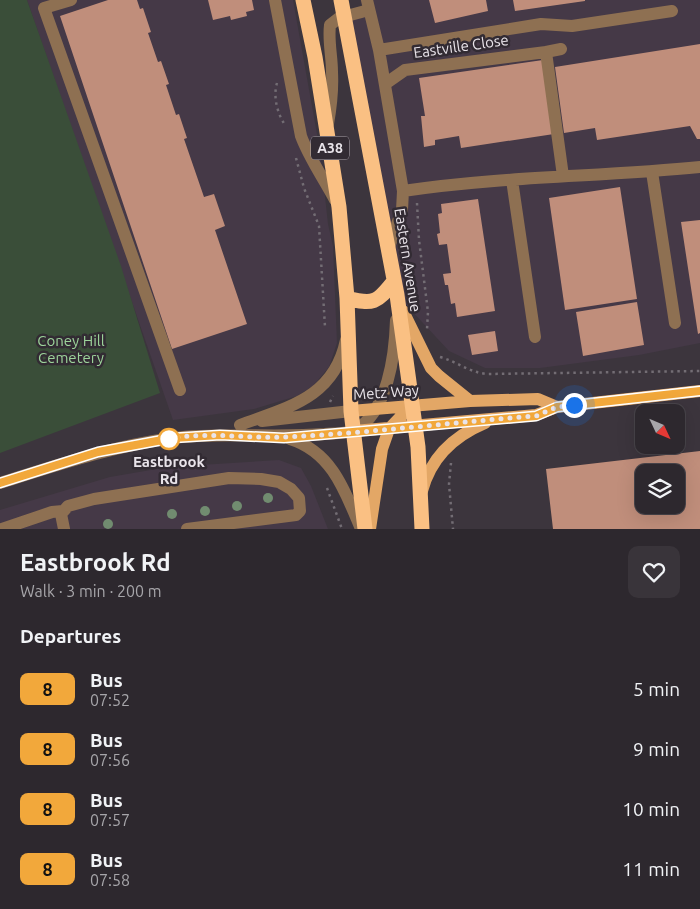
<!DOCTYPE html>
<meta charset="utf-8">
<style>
:root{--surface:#2d282e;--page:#39343a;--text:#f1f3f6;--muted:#a7a6aa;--line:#48444a}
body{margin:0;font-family:Ubuntu,sans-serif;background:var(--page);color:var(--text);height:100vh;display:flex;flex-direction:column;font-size:19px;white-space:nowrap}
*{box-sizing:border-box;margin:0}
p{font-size:16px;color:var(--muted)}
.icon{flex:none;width:28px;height:28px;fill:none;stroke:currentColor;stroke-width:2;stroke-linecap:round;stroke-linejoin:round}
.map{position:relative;height:529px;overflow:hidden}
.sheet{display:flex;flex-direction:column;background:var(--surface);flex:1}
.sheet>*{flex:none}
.badge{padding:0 10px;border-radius:8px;font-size:18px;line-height:32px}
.needle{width:32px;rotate:134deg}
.fabs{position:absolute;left:635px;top:404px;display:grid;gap:10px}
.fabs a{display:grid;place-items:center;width:50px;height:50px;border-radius:10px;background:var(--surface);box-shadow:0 5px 20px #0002,0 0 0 1px var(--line);font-size:25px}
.you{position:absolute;width:25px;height:25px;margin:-12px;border:4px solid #fff;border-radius:50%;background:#1a73e8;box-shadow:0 0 0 8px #1a73e833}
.map>.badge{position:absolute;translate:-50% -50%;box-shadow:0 0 0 2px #fff}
h2{padding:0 20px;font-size:19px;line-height:45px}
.round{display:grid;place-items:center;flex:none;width:52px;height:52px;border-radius:10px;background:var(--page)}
.summary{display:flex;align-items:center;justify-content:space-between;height:85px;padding:0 20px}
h1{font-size:24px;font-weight:700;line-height:38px}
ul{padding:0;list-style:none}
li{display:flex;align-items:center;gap:15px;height:60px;padding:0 20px}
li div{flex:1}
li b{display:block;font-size:19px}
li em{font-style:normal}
li .badge{min-width:55px;font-weight:700;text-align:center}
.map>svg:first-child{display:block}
</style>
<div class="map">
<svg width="700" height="529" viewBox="0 0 700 529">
<rect width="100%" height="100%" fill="#3c353d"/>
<!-- built -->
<path fill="#453947" d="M27 0H293L320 151 328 224 333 246 337 343 329 367 313 386 297 396 254 409 173 420Z
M360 0H700V343L639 355 540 368H485L449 351 397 295 345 16 362 6Z
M279 460 301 468 311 486 328 529H0V510L110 477 168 467Z"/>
<!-- green -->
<path fill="#3a4e39" d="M0 0H27L121 266 160 393 0 453Z"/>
<!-- building -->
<path fill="#c08e7b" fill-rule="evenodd" d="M108 0H137L140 9 143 8 151 32 148 33 158 62 161 61 169 84 166 85 176 115 179 114 187 138 184 139 204 197 214 194 225 226 215 230 247 324 172 349 60 16Z
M208 0H252L254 10 246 12 247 16 231 20 230 16 213 20Z
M429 0H486L488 11 435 23Z
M513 0H585V1L515 11Z
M700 44V139H697L690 126 597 140 595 128 564 133 555 67Z
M543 60 554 134 461 148 459 136 435 140V145L424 147 421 116H425L419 78Z
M620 187 637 299 565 310 549 198Z
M478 199 495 311 457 317 455 303 451 304 448 285H445L443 274 451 273 447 244 439 245 437 234 440 233 438 214 442 213 441 204Z
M700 220V333L698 334 681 222Z
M637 302 644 345 583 356 576 312Z
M495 331 498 351 472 355 468 335Z
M700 451V529H553L546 469ZM644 472H676V505H644Z"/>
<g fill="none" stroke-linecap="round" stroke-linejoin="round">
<!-- path -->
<path stroke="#736d74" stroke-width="2.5" stroke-dasharray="2.5 4" stroke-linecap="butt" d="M277 83C273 96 277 113 285 125
M296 158 304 188 319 226 325 327
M417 203 419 240 428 312 427 329
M440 357C458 362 468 372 487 374L700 371
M330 402 333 396
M451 463 449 484 453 529
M327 488 342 529"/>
<!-- minor -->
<path stroke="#8e7052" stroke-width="12" d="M71 0 44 8 180 390
M275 0 301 136C309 158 324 179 335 200
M367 0 379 50 403 191 402 210 389 247
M561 49 546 52 563 176
M379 50 541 24 572 26 672 11
M385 84 405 70 546 52
M328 124C331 107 333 90 332 72 332 56 328 41 330 25L339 18 369 10
M652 172 675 323
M512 180 535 337
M403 191C502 176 601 177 700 167
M262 421 351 411
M240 425C288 407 334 398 346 340
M290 439C332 452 345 491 361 529
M0 483C57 465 113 446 173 438 223 432 274 438 325 434 333 433 347 434 355 430 388 412 395 354 396 320
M2 529 52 512 63 511
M64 529 61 514 68 506 94 499 229 478 261 479 279 482 291 489 299 498 300 511 296 515 187 529"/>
<!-- major -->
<path stroke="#e3a766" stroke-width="12" d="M403 311 431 368 439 376 470 401
M351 411 470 401 538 399 557 407
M354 431 536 415 557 407 700 391
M422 491C431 457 454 436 485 423
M370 529 382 449 389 429 412 405"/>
<!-- highway -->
<path stroke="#fac083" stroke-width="15" d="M303 0 315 57 339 207 347 298 351 411 365 529
M341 0 397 295 418 447 422 529
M347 298C373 305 377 303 394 281"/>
</g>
<!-- trees -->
<g fill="#718c70">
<circle cx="268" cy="498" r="5"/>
<circle cx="237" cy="506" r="5"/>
<circle cx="205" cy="511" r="5"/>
<circle cx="172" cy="514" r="5"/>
<circle cx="108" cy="524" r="5"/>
</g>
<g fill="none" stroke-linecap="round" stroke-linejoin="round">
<defs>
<path id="line" d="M0 483 98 452 173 438 220 435 284 438 536 416 557 407 700 391"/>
</defs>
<!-- line casing -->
<use href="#line" stroke="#fff" stroke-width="11"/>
<!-- line -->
<use href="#line" stroke="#f2a83b" stroke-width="8"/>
<!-- walk -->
<path stroke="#e9e4ea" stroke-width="5" stroke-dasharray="0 9" d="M169 439C208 431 247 439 286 437 370 433 453 422 536 416L557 407 574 405"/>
</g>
<!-- markers -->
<circle fill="#fff" stroke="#f2a83b" stroke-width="2.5" cx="169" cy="439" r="10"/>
<g text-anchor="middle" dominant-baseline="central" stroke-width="5" stroke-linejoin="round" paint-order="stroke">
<!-- shield labels -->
<rect fill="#322b33" stroke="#b2acb3" stroke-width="1" x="311" y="136.5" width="38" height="23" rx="4"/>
<g font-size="14" font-weight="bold" fill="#e9e4ea">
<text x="330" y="148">A38</text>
</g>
<!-- street labels -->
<g font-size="15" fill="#e9e4ea" stroke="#322b33">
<text transform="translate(461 46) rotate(-8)">Eastville Close</text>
<text transform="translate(408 260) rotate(81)">Eastern Avenue</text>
<text transform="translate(386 392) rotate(-4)">Metz Way</text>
</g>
<!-- park labels -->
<g font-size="15" fill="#9cd39a" stroke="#322b33">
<text x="71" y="340">Coney Hill<tspan x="71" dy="17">Cemetery</tspan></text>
</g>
<!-- stop labels -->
<g font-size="15" font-weight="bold" fill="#e9e4ea" stroke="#322b33">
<text x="169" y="461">Eastbrook<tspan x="169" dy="17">Rd</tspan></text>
</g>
</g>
</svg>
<div class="fabs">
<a><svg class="needle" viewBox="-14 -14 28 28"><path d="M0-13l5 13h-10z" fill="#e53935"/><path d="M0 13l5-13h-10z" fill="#a7a6aa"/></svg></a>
<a><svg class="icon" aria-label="layers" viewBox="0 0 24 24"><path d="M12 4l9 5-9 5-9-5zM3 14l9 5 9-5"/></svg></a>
</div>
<div class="you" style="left:574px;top:405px"></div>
</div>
<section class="sheet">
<div class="summary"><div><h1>Eastbrook Rd</h1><p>Walk · 3 min · 200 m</p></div><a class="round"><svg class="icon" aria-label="heart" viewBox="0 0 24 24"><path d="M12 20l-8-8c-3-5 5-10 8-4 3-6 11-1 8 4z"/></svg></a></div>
<h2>Departures</h2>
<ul>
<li><span class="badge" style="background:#f2a83b;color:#111">8</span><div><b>Bus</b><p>07:52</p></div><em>5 min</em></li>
<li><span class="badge" style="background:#f2a83b;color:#111">8</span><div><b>Bus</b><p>07:56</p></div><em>9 min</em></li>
<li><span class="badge" style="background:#f2a83b;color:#111">8</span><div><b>Bus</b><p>07:57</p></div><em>10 min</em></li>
<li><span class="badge" style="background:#f2a83b;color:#111">8</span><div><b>Bus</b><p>07:58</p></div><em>11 min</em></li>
</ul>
</section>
